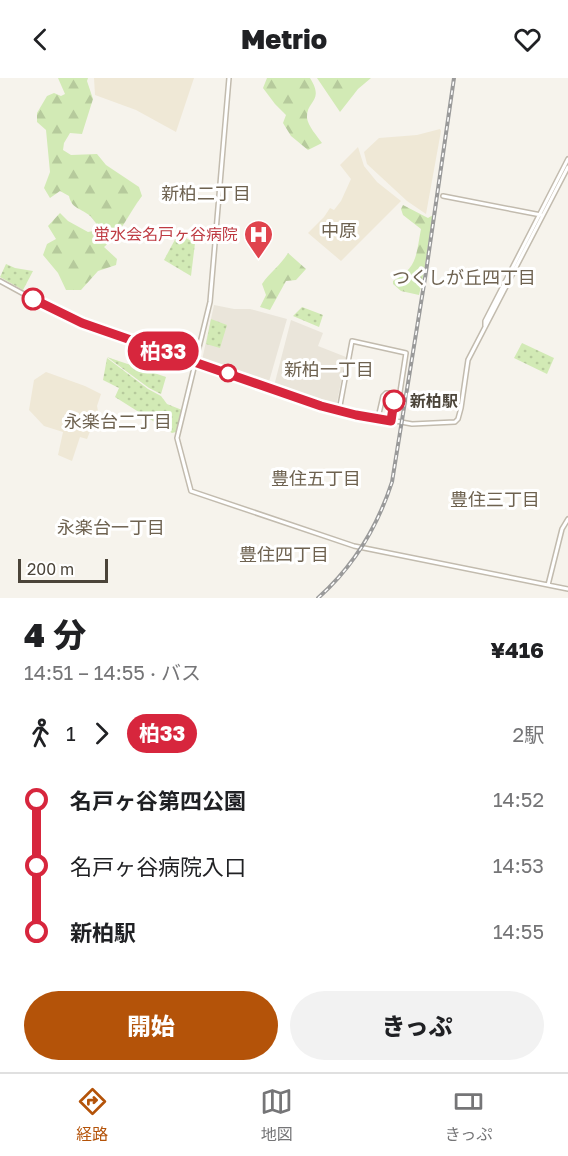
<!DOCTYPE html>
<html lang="ja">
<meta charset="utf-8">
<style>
:root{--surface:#fff;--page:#f2f2f2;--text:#202124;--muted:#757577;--line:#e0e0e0;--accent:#b45309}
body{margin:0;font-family:"Golos Text","Noto Sans JP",sans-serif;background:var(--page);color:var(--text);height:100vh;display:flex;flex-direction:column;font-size:22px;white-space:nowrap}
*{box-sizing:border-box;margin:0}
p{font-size:20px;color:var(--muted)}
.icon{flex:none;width:33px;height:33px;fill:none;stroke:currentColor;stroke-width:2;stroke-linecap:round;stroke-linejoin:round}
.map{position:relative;height:520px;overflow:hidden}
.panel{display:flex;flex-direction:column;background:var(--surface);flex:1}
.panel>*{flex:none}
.badge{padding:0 12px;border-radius:20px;font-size:21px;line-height:39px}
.scale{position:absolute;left:18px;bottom:15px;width:90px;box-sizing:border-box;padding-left:6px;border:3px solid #4b4439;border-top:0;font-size:16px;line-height:21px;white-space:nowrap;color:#4b4439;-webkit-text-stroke:4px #fff;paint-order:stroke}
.map>.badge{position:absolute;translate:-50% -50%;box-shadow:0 0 0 3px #fff}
.legs{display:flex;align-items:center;gap:9px;height:66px;padding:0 24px;font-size:20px}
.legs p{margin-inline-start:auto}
.summary{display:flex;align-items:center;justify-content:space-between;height:102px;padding:0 24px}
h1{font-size:33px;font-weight:800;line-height:45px}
.cta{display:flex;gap:12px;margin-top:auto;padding:12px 24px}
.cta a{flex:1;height:69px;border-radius:36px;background:var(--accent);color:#fff;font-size:24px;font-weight:800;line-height:69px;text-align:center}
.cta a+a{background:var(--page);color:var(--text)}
ul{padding:0 24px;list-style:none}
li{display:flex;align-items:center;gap:21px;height:66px;font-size:22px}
li i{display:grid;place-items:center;width:9px;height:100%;margin:0 8px;background:currentColor}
li i::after{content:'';width:15px;height:15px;margin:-8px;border:4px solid;border-radius:50%;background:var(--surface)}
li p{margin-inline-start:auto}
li:first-child i{background:linear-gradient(#0000 50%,currentColor 0)}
li:last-child i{background:linear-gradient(currentColor 50%,#0000 0)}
header{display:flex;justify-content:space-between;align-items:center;height:78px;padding:0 24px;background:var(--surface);font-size:27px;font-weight:800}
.dock{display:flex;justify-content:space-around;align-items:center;height:84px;border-top:2px solid var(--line);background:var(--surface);font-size:16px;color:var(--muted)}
.dock a{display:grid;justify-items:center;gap:3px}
.dock .on{color:var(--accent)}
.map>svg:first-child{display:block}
</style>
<header><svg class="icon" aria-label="back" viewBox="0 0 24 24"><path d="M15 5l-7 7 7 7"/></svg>Metrio<svg class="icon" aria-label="heart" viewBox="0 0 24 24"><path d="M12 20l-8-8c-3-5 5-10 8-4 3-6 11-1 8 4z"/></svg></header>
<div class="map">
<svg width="568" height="520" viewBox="0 0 568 520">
<defs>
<pattern id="forest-firs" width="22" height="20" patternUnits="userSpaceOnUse" patternTransform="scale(1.5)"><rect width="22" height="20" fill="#d2eab5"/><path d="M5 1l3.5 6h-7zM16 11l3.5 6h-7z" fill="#b6ca9c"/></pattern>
<pattern id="park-dots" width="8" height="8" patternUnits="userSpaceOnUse" patternTransform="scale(1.5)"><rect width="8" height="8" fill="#d2eab5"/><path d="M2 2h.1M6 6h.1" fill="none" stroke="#b6ca9c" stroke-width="1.8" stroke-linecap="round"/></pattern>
</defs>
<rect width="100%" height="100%" fill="#f6f3ec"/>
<!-- residential -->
<path fill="#eae5da" d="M214 227 234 231H250L287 241 268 307 202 282Z
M291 242 323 255 318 268 346 279 336 329 274 308Z"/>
<!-- education -->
<path fill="#efe8d6" d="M94 0H194L176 54 136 32 95 17Z
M440 51 441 53 426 136 407 123 367 86 364 74 379 60 417 57Z
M358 69 364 88 377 104 401 123 341 183 308 155 324 139 330 130 334 132 341 123 351 101 340 87Z
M46 294 85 308 101 316 97 328 98 333 87 361 80 359 72 383 58 377 63 354 44 348 29 332 34 302Z"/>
<!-- forest -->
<path fill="url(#forest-firs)" d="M58 0H88L87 3 93 21 82 56 70 55 64 65 63 72 71 77 97 76 106 87 139 109 142 118C129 135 120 157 104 169L117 181 116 187 98 193 81 212H66L58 195 43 177 47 166 56 161 48 148 60 135 68 143 88 154 93 153 97 146C96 146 91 138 90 138 82 130 72 132 69 118L60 113 50 120 44 110 50 94 46 52 37 44V35L47 18 54 15 61 18 65 16Z
M267 0H310C325 24 306 22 307 40 308 48 317 58 322 65L308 72 291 58 283 45 286 37 275 26 263 10Z
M317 0H371L358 11 340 34Z
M403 127 428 140 433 137C428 163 426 190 419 217L401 213 393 206V203C418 190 416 176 421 151L403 137 401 131Z
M288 175 306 191 296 202 286 203 270 232 260 229 266 217 262 206C270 194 281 187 288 175Z"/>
<!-- park -->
<path fill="url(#park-dots)" d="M178 156 195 165 191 198 164 182Z
M6 186 15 190 33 193 23 212 0 199Z
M302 229 323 237 319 249 293 238Z
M211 241 227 247 220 270 206 266Z
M522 265 554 280 547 296 514 280Z
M107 279 166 299 161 316 149 310Z
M107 280 148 311 161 318 167 326 182 332 176 354 172 355 115 319 119 310 103 302Z"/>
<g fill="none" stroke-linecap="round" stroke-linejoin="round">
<defs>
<path id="minor" d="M229 0 210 224 177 360 191 413 354 468 568 511
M443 118 541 137
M0 203 44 227 82 245 330 331 412 346 455 344 458 341 461 330 468 282 568 89
M485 248V243L568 81
M339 333 352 263 406 275 400 314 395 318
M378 340 383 318 386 315H390L395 320 391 343
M548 507 562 451 568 441"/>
</defs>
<!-- minor casing -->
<use href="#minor" stroke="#c2bbae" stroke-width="6"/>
<!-- minor -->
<use href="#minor" stroke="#fff" stroke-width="3"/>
<defs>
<path id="rail" d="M318 520C354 488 377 450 392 404L426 194 454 0"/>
</defs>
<!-- rail casing -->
<use href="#rail" stroke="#9a9a9a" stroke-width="4"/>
<!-- rail -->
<use href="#rail" stroke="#fff" stroke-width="1.5" stroke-dasharray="4.5" stroke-linecap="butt"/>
</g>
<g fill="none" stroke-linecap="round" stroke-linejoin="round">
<defs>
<path id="line-1" d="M33 221 82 245 321 328 356 337 391 343 394 323"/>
</defs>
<!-- line-1 casing -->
<use href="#line-1" stroke="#fff" stroke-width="14"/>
<!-- line-1 -->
<use href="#line-1" stroke="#d7263d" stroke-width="9"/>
</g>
<!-- icons -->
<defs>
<symbol id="hospital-pin" viewBox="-11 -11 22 30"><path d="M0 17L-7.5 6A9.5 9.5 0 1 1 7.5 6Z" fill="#e0444e" stroke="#fff"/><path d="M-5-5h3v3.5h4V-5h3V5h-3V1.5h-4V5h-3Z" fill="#fff"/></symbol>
</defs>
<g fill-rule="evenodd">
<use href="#hospital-pin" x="242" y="140" width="33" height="45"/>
</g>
<!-- markers -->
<g fill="#fff" stroke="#d7263d" stroke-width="3">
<circle cx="33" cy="221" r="10"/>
<circle cx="228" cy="295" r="8"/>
<circle cx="394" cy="323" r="10"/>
</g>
<g text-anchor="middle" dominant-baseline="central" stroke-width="6" stroke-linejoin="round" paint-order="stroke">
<!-- health labels -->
<g font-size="16" fill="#be3a42" stroke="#fff" text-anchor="end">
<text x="238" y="156">蛍水会名戸ヶ谷病院</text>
</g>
<!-- stop labels -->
<g font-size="16" font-weight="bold" fill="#4b4439" stroke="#fff" text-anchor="start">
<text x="410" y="323">新柏駅</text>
</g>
<!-- neighbourhood labels -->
<g font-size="18" fill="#6e6250" stroke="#fff">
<text x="206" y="115">新柏二丁目</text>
<text x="339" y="152">中原</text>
<text x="464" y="199">つくしが丘四丁目</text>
<text x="329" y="291">新柏一丁目</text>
<text x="118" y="343">永楽台二丁目</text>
<text x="316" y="400">豊住五丁目</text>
<text x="495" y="421">豊住三丁目</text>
<text x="111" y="449">永楽台一丁目</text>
<text x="284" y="476">豊住四丁目</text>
</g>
</g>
</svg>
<div class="scale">200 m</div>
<b class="badge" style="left:163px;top:273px;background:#d7263d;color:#fff">柏33</b>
</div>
<section class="panel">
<div class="summary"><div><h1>4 分</h1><p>14:51 – 14:55 · バス</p></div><b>¥416</b></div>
<div class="legs"><svg class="icon" aria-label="walk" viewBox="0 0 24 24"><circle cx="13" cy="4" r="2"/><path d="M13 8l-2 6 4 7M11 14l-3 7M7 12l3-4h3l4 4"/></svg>1<svg class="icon" aria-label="forward" viewBox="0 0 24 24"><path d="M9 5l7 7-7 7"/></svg><b class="badge" style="background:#d7263d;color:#fff">柏33</b><p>2駅</p></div>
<ul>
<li><i style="color:#d7263d"></i><b>名戸ヶ谷第四公園</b><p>14:52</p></li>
<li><i style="color:#d7263d"></i><span>名戸ヶ谷病院入口</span><p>14:53</p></li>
<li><i style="color:#d7263d"></i><b>新柏駅</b><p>14:55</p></li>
</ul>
<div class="cta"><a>開始</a><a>きっぷ</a></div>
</section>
<nav class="dock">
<a class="on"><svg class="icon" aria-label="directions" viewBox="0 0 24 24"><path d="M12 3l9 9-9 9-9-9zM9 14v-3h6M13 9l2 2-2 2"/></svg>経路</a>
<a><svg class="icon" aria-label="map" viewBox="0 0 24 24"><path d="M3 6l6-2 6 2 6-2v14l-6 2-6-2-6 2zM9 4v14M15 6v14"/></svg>地図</a>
<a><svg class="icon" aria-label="tickets" viewBox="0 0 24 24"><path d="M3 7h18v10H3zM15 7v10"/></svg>きっぷ</a>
</nav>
